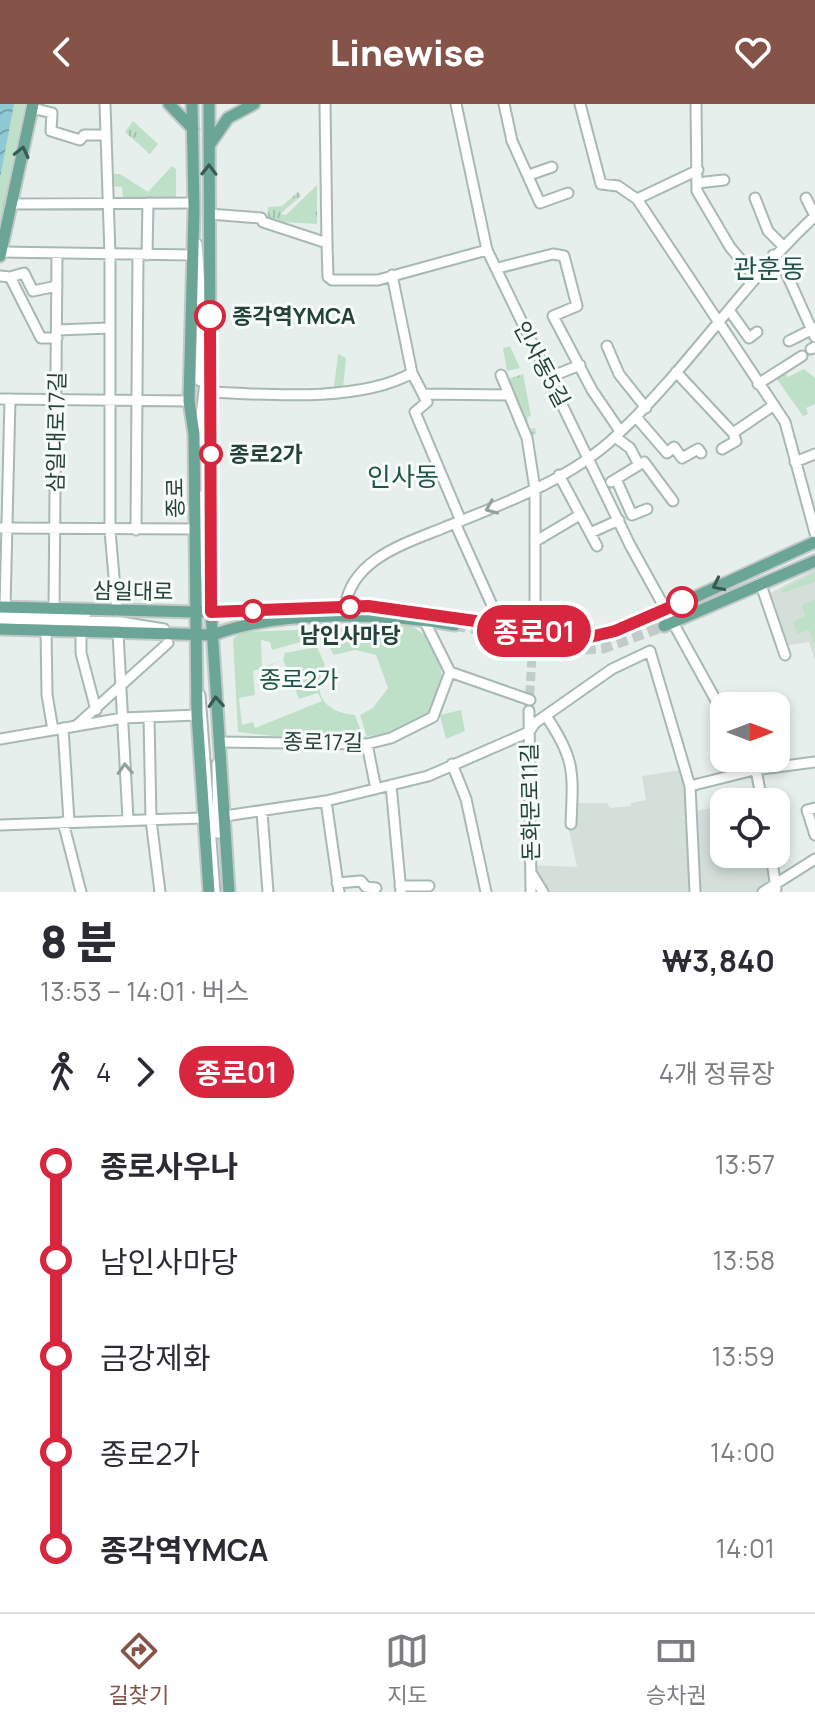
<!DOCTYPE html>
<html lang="ko">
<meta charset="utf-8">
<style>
:root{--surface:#fff;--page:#f2f2f3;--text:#2b2b33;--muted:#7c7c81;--line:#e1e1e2;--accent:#855347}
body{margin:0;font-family:Manrope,"Noto Sans KR",sans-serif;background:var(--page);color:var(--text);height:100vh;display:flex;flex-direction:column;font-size:30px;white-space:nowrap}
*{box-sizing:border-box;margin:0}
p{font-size:26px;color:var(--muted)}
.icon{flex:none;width:44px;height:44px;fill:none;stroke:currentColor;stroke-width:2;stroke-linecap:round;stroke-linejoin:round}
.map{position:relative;height:788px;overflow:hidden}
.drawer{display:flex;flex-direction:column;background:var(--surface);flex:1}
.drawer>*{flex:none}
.badge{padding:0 16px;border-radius:26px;font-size:28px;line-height:52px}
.needle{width:52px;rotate:90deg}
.fabs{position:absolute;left:710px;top:588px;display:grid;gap:16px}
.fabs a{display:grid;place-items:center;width:80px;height:80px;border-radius:16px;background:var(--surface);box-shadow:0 4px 12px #0003;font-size:40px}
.map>.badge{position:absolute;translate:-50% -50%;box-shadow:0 0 0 4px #fff}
.legs{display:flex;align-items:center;gap:12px;height:88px;padding:0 40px;font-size:26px}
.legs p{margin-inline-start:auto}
.headline{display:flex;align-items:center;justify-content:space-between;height:136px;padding:0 40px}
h1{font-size:44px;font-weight:800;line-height:60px}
ul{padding:0 40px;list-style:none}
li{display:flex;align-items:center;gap:28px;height:96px;font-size:30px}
li i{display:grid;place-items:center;width:12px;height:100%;margin:0 10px;background:currentColor}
li i::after{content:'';width:20px;height:20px;margin:-10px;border:6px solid;border-radius:50%;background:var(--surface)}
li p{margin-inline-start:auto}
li:first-child i{background:linear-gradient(#0000 50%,currentColor 0)}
li:last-child i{background:linear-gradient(currentColor 50%,#0000 0)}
header{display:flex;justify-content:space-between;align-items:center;height:104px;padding:0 40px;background:var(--accent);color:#fff;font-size:36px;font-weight:800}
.dock{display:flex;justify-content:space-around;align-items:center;height:112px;border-top:2px solid var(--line);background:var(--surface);font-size:22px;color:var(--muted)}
.dock a{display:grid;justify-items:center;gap:4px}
.dock .on{color:var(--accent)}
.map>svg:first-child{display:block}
</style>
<header><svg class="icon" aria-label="back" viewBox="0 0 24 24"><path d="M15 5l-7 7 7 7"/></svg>Linewise<svg class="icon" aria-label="heart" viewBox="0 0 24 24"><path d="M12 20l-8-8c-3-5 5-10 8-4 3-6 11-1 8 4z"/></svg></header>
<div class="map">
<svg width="815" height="788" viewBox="0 0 815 788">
<defs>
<pattern id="grass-tufts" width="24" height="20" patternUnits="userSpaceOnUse" patternTransform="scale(2)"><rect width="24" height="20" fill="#bfe0c8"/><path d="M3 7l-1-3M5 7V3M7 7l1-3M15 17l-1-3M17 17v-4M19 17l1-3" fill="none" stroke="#a4c1ad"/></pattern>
<pattern id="water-waves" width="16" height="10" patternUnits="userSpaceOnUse" patternTransform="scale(2)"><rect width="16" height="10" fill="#8ec9d4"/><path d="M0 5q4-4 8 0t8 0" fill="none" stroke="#74a5ad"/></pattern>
</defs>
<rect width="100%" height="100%" fill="#e6efeb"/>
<!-- built -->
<path fill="#d4dfda" d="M815 465V556L809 538 783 542 765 492Z
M681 666 695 707 724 702V750H774L777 778 759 788H543L531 761 577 763 567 717 568 699H607L610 704 631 702V699L646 696 642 672Z"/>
<!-- grass -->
<path fill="url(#grass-tufts)" d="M133 17 158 40 150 50 125 28Z
M317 81V120L267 117 268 103 282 102 298 88 301 92 280 110 286 111Z
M510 242 520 264 507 267 503 244Z
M523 270 531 312 527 313 529 325 535 324 536 330 528 331 512 295 509 275Z"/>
<!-- green -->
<path fill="#bfe0c8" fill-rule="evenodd" d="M0 0H25L0 120Z
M172 62 176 65V97L123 96 122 83 112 82 111 70H120L148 88Z
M338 250 346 254 343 284H334Z
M804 265 815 274V300L806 304 808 310 803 312 774 271 783 266 788 273Z
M815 468V478L782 489 781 486Z
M815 495V544L809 526 797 530 793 518 805 512 802 501Z
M410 522C428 529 438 546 441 565 456 655 288 634 238 628L233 535 242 528ZM305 527 333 531 334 537 328 541 334 551 355 546 376 551 388 584 373 604 360 611 367 633H363L355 611C325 609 310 589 325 561L317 543 285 549 283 556 262 565 261 536 270 538 272 546 304 537ZM283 556 299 595 318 589 322 597 255 624 253 618 242 621 239 594 255 591 253 567Z
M461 606 465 627 446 635 440 611Z"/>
<!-- water -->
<path fill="url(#water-waves)" d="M0 0H14L0 74Z"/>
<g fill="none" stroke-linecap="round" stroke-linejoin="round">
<!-- minor-tunnel -->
<path stroke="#bfccc8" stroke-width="9" stroke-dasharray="9 4.5" stroke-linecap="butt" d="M529 604 535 500"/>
<!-- major-tunnel -->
<path stroke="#bfccc8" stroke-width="11" stroke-dasharray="11 5.5" stroke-linecap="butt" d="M456 514 554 531 590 533 656 511
M455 521 583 545 603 544 664 522"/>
<defs>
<path id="minor" d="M105 0 110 151V427L117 507
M325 0 327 139
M456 0 487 146 630 441 724 611
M504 0 512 37 540 99 568 89
M580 0 601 80 618 82 637 95 785 318 815 429
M696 0 697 87 730 143 755 173
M32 4 52 9 51 27 80 36 84 31H105
M529 71 552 63
M697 79 724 76
M755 94 768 127 783 142
M806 94 815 112
M637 95 698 66
M10 100 194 99
M209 110 261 114 263 118 327 139 328 173 332 176H378L487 146
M197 140 202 211 200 277
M1 148 192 151
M147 151 148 99
M773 151 783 162 815 233
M498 164 553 150 564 152 577 202 553 212 592 286 620 327
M392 171 412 269 427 298 415 308 461 417
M0 172 10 173 41 234H57
M10 173 24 169 33 187 57 182
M729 206 749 234 757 228
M57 226 109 224
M789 237 815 224
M607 242 619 270 646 304
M811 245 815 243
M676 268 733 329 774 301
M501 271 527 334 535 385V500
M550 273 580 261
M758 280 802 252
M210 288C269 291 361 298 412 269
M423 290 508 291
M0 295 189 297
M636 313 667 349 674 343 682 354 698 345 701 349
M615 333 630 344 639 361 644 358 673 397
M198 338 206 269
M722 345 736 337 733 329
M795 358 815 350
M559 371 597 442
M616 375 632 411 647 405
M611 378 639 361
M200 392 207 489
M455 419 491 499
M0 424 195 425
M136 426 138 151
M590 429 619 416
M536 437 578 412
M761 481 785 551
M5 503 10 295
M345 503C352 455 404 440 443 424 502 400 568 377 615 333 688 265 742 180 815 112
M54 506 57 151
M1 509 86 510
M0 515 121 518 164 525
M424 516 450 568
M46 527 47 591 53 626
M81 528V549L96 606
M118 529 128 715
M450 568 530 596
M200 591 215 788
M529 607 531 788
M546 612C576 656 573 669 571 720
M149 613 151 716 160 788
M77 621 168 539
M63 624 69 717
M0 635 123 614 197 611
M219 638 367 640 391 634 433 613 450 568
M367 640 376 685
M748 654 757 671 762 698
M217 660 218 729
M452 660 466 695 486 788
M391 681 401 788
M690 682 754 666 815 658
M326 697 339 788
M815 704 807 706 815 731
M262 708 268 788
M225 712 326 697 428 672 529 628 535 619 612 565 650 547 690 682 695 788
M63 718 81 788
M0 721 202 714
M771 750 776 785
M532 770 543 788
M337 779 361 777 366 783 376 784
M400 782H429
M763 788 815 755"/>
<path id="major" d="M169 0 193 25
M192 0 194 105 189 297 194 330 197 611 209 788
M209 0 211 508 229 788
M210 40 228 14 254 0
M0 152 33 0
M0 503 195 508 368 502 431 509
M656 511 815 438
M664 522 815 457
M0 525 213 531C278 506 387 509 455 521"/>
</defs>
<!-- minor casing -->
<use href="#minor" stroke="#a8b8b2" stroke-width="13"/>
<!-- major casing -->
<use href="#major" stroke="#c2cac8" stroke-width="15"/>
<!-- minor -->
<use href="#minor" stroke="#fff" stroke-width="9"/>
<!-- major -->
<use href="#major" stroke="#6aa596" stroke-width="11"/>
</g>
<!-- one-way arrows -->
<defs><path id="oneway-chevron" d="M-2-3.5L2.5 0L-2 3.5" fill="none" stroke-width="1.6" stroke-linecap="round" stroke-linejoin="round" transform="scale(2)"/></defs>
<g stroke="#365b51">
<use href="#oneway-chevron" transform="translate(22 48) rotate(-77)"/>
<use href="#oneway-chevron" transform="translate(209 66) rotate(-89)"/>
<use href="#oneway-chevron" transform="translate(718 481) rotate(154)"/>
<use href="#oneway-chevron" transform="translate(216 598) rotate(-94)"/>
</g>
<g stroke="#92a09c">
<use href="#oneway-chevron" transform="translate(491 404) rotate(157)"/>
<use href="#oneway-chevron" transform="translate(125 665) rotate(-93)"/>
</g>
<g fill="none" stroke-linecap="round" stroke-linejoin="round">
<defs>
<path id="line-1" d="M210 212 211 508 368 502 590 533 615 527 682 498"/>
</defs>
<!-- line-1 casing -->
<use href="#line-1" stroke="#fff" stroke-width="18"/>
<!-- line-1 -->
<use href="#line-1" stroke="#d7263d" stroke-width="12"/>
</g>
<!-- markers -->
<g fill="#fff" stroke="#d7263d" stroke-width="4">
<circle cx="210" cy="212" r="14"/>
<circle cx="211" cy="350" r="10"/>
<circle cx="682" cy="498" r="14"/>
<circle cx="350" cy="503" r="10"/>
<circle cx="253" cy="507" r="10"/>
</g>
<g text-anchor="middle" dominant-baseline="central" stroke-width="6" stroke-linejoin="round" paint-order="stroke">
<!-- stop labels -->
<g font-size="22" font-weight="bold" fill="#24423a" stroke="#f7fbf9" text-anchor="start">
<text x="232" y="212">종각역YMCA</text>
<text x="229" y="350">종로2가</text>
<text x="350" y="531" text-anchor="middle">남인사마당</text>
</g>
<!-- street labels -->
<g font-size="22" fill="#24423a" stroke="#f7fbf9">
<text transform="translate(542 260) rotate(62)">인사동5길</text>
<text transform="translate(56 328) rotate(-89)">삼일대로17길</text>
<text transform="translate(175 394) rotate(-91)">종로</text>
<text transform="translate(133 487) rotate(1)">삼일대로</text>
<text transform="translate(323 638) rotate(1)">종로17길</text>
<text transform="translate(530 698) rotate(-91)">돈화문로11길</text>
</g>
<!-- neighbourhood labels -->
<g font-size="24" fill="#1f5548" stroke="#f7fbf9">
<text x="299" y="574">종로2가</text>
</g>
<!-- quarter labels -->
<g font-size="26" fill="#1f5548" stroke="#f7fbf9">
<text x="769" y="164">관훈동</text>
<text x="403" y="372">인사동</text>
</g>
</g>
</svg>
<div class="fabs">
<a><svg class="needle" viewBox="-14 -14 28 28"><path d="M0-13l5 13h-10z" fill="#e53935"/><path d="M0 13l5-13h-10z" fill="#7c7c81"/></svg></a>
<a><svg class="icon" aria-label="locate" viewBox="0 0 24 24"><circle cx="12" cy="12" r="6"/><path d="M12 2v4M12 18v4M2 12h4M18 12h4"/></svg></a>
</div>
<b class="badge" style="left:534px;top:527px;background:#d7263d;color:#fff">종로01</b>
</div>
<section class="drawer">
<div class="headline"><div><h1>8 분</h1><p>13:53 – 14:01 · 버스</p></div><b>₩3,840</b></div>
<div class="legs"><svg class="icon" aria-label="walk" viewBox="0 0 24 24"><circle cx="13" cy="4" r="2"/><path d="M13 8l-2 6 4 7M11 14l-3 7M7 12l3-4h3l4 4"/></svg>4<svg class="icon" aria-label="forward" viewBox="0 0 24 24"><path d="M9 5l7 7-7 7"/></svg><b class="badge" style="background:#d7263d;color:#fff">종로01</b><p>4개 정류장</p></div>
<ul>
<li><i style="color:#d7263d"></i><b>종로사우나</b><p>13:57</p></li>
<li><i style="color:#d7263d"></i><span>남인사마당</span><p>13:58</p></li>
<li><i style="color:#d7263d"></i><span>금강제화</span><p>13:59</p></li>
<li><i style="color:#d7263d"></i><span>종로2가</span><p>14:00</p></li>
<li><i style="color:#d7263d"></i><b>종각역YMCA</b><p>14:01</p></li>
</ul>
</section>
<nav class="dock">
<a class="on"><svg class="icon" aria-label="directions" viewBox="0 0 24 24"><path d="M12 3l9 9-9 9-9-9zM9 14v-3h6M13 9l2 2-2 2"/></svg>길찾기</a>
<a><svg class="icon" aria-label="map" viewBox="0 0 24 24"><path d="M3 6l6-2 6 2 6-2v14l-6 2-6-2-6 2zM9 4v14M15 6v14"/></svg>지도</a>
<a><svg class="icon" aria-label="tickets" viewBox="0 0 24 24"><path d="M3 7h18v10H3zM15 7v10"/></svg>승차권</a>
</nav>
